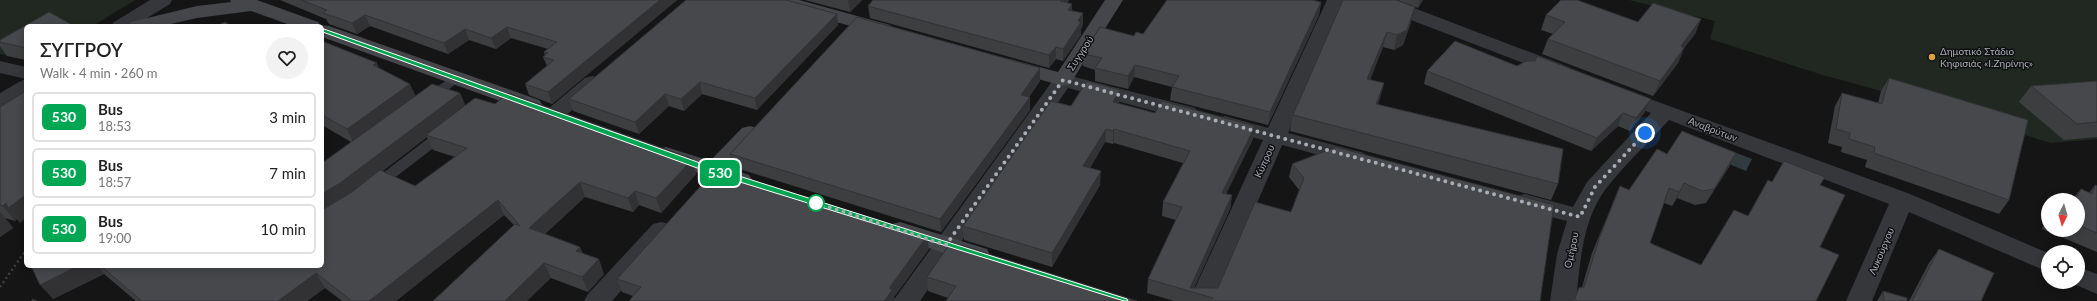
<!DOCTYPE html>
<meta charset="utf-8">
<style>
:root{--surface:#fff;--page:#f2f2f2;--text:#222;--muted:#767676;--line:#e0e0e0}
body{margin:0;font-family:Lato,sans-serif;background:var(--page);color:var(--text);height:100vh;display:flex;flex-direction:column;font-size:15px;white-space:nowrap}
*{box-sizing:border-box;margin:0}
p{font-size:13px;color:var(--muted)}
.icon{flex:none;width:22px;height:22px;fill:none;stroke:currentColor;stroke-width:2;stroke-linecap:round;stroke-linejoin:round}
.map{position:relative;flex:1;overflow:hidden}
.panel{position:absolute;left:24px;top:24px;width:300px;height:244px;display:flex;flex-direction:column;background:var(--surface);border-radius:6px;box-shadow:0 2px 10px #0003}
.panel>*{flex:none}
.badge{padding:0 8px;border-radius:6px;font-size:14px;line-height:26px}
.needle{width:26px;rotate:185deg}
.fabs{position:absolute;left:2041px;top:193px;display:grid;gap:8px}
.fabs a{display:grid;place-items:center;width:44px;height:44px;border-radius:50%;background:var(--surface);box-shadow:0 2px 10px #0003;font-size:20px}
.you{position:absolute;width:20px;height:20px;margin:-10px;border:3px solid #fff;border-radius:50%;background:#1a73e8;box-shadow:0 0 0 6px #1a73e833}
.map>.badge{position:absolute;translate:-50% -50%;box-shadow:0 0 0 2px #fff}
.round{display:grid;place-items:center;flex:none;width:42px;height:42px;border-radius:21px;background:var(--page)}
.overview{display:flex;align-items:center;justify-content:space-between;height:68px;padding:0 16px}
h1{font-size:19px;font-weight:600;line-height:30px}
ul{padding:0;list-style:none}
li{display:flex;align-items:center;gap:12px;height:50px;margin:0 8px 6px;padding:0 8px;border:2px solid var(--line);border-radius:6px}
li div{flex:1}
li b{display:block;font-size:15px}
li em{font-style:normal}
li .badge{min-width:44px;font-weight:700;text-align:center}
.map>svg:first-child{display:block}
</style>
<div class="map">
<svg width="2097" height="301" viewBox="0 0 2097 301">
<rect width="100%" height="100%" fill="#151516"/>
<!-- green -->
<path fill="#212822" d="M0 0H135L93 26H26V60L0 54Z
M1629 0H2097V139L2051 143 1881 91 1823 75 1710 39 1715 21Z"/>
<!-- water -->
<path fill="#313a3f" d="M1711 143 1752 159 1746 171 1704 154Z"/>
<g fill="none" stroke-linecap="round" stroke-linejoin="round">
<!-- path -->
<path stroke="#3c3e42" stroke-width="2.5" stroke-dasharray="2 3" stroke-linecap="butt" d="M0 287 26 250"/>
<!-- lane -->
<path fill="#36373b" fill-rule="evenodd" d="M456 74 462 78 460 81 434 100H426L424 97 426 94Z
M444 129 449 130 450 133 449 136 380 189H370L368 186 370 183 439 130Z"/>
<!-- street -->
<path fill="#36373b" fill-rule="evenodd" d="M150 0H172L170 4 134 26H111L114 22Z
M1327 0H1345L1288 133 1364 153 1367 158 1364 163 1356 165 1282 145 1215 301H1189L1263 140 1217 128 1214 123 1217 118 1225 116 1268 128Z
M1367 0H1393L1569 67 1572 71 1569 75 1562 77 1555 75 1369 4Z
M0 61 26 67V79L0 73Z
M1063 74 1195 108 1199 113 1195 118 1188 120 1068 88 920 301H893L1056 76Z
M592 76 599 78 602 82 599 86 562 119 555 121 548 119 544 114 548 109 585 78Z
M26 80V95L7 107 0 109V93L19 82Z
M1620 88 1910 194 2048 253V272L1909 212 1872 301H1846L1889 204 1669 120C1648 143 1624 165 1605 190 1582 221 1580 264 1576 301H1550L1557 254 1567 221 1517 208 1513 202 1517 196 1525 194 1573 207 1587 182 1651 113 1613 99 1610 94 1613 89Z
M661 222 669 224 673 230 669 236 612 301H584L588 294 653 224Z
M2078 267 2097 274V294L2069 282H2078Z"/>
<!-- secondary -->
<path fill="#44464a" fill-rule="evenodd" d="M230 0H257L318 22 320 25 329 26 539 100 543 105 539 110 532 112 525 110 322 37V26H293L251 11 197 18 162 26H128L131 22 197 6 231 2Z
M769 0H799L890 25 893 29 890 33 883 35 771 4Z
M1105 0H1123L1070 84 1063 86 1056 84 1003 69 1000 65 1003 61 1010 59 1058 72Z
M750 126 758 128 761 133 730 168 749 175 752 180 749 185 741 188 733 185 658 159 655 154 658 149 666 147 710 161 742 128Z
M900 222 987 249 990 255 987 261 978 264 892 236 888 230 892 224Z"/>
</g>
<!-- wall -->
<path fill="#3d3e40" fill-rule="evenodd" d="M280 0H677L552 104 529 95 525 84 547 66 543 57 545 56 544 52 548 49 511 38 496 49 469 40 448 54 370 26 357 34 329 24 326 19Z
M805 0H862L850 12Z
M873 0H1069L1067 2 1072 4V11L1083 25 1081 29V35L1063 61 1056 59 1049 68 870 18 868 6Z
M1343 0 1411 22 1403 45 1394 50 1383 47 1370 80 1384 83 1378 104 1558 184 1551 200 1290 131 1293 115Z
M1397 0H1423L1418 8Z
M1321 2 1319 15 1268 125 1170 100 1172 87 1134 77 1128 89 1095 81V70L1083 66V54L1134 36Z
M837 14 838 25 757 110 702 94 684 111 669 106 639 134 573 111 569 99Z
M1546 15 1638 22 1701 19 1695 34 1684 48 1678 63 1653 96 1542 54 1548 39 1553 34 1541 30Z
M26 26V60L7 56 0 46V40Z
M322 41 379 69 415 96 460 93 465 105 696 174 661 213 639 205 633 212 585 197 545 234 580 247 583 254 604 274 588 292 551 278 514 225 504 215 396 301H342L325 288 307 301H136L104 274 53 299 31 266H322L351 142 322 125ZM427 137 433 150 455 157 415 186 382 171Z
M1517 66 1645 112 1630 131 1618 126 1591 151 1424 84 1427 71Z
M1889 78 2009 200 1999 214 1865 167 1867 160 1841 152 1842 147 1828 143 1835 106 1842 93 1878 103 1881 91Z
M26 79V86L22 81Z
M1040 81 1029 97 1030 110 941 232 733 167 730 154Z
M2097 81V137L2064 140 2019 102 2031 86Z
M1071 106 1253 139 1226 194 1232 195 1230 209 1194 288H1218L1291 212 1299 190 1289 177 1292 164 1540 301H1174L1147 293 1148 279 1176 220 1162 216 1163 202 1183 163 1114 143 1113 144 1105 142 1090 168 1100 185 1052 267 964 240 963 226Z
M0 107 20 223 17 219 15 221 5 218 13 228 0 237Z
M1736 153 1729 167 1706 203 1695 205 1677 198 1672 206 1664 203 1650 243 1701 265 1748 216 1772 182 1820 185V247L1816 301H1573L1579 288 1582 287 1592 253 1620 186 1629 190 1667 154Z
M2095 185 2097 186V252L2042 229 2048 216V230H2078V200H2058L2063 193 2074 197 2081 189 2089 193Z
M929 249 894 297 895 301H629L633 296 622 292 617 279Z
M1939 249 1981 301H1909L1929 263Z
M927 277 1137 301 948 298 928 291Z
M1883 291 1907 301H1877Z"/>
<!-- shaded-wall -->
<path fill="#323234" d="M660 0H677L552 104 548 92Z
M848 0H862L850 12Z
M1061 0H1069L1060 13V1Z
M1420 0H1423L1418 8Z
M1321 2 1319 15 1268 125 1270 112Z
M1072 4V16L1068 10Z
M1415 7 1411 22 1403 45 1394 50 1397 35Z
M1083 13V25L1081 29V35L1063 61V49Z
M837 14 838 25 757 110 755 98Z
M365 15 370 26 357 34 352 23Z
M1701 19 1695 34 1684 48 1678 63 1653 96 1660 81 1681 46Z
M507 27 511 38 496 49 491 38Z
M465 29 469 40 448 54 444 43Z
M1387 32 1383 47 1364 94 1367 79Z
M1056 47V59L1049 68V55Z
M377 63 383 77 373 65Z
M1135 65 1134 77 1128 89V76Z
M1040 68V81L1021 108V95Z
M700 82 702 94 684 111 681 99Z
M1384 83 1380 98 1373 119 1376 104Z
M410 84 417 99 354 144 347 129Z
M1120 90 1119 103 1112 115 1113 102Z
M460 93 466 107 426 135 427 137 348 198 322 213V194Z
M665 94 669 106 639 134 635 122Z
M1030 97V110L941 232 940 219Z
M1651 99 1645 112 1630 131 1636 118Z
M1623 113 1618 126 1591 151 1597 138Z
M1255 126 1253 139 1220 206 1222 193Z
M1106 129 1105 142 1083 180V166Z
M1114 129V143L1113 144V131Z
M1736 153 1729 167 1706 203 1714 189Z
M693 159 696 174 661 213 656 198Z
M1101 171 1100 185 1052 267V253Z
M580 182 585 197 535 243 529 228Z
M1684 183 1677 198 1672 206 1679 192Z
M635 191 639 205 633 212 628 198Z
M26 195V218L20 223 17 219 15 221 3 206 6 203Z
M1232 195 1230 209 1192 292 1190 288Z
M498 200 504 215 396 301H369Z
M0 212 13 228 0 237Z
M927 236 929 249 894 297 895 301H884L890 287Z
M580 247 586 261 576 251Z
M599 259 604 274 588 292 582 277Z
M544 263 551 278 527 301H505Z
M78 266H98L104 274 53 299 40 285Z
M316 273 325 288 307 301H278Z"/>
<!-- building -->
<path fill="#47484b" stroke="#323234" d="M301 0H660L548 92 525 84 554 60 543 57 548 53 544 52 557 42 507 27 491 38 465 29 444 43 365 15 352 23 323 13 327 10Z
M686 0H786L837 14 755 98 700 82 681 99 665 94 635 122 569 99Z
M873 0H1061L1060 1 1072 4 1068 10 1083 13 1078 21 1081 22 1063 49 1056 47 1049 55 868 6Z
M1167 0H1312L1321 2 1270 112 1172 87 1179 76 1135 65 1128 76 1095 68 1102 58 1083 54 1100 27 1134 36 1136 32 1143 34Z
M1343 0H1396L1415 7 1407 30 1397 35 1387 32 1367 79 1384 83 1376 104 1563 149 1558 184 1293 115Z
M1561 0H1577L1638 22 1653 3 1701 19 1681 46 1684 48 1660 81 1548 39 1565 22 1546 15Z
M49 12 74 26H26V48L0 42V40Z
M857 17 1040 68 1021 95 1030 97 940 219 730 154Z
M225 22 231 26H216Z
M213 24 216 26H208Z
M322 41 377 63 373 65 410 84 347 129 322 115Z
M1455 41 1517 66 1526 61H1535L1537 56 1651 99 1636 118 1623 113 1597 138 1427 71Z
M1889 78 2028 120 2009 200 1874 153 1875 147 1849 139 1850 133 1836 129 1842 93 1882 104Z
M26 79V83L22 81Z
M1087 81 1120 90 1113 102 1155 113 1162 101 1255 126 1222 193 1232 195 1190 288H1218L1255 202 1291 212 1304 178 1292 164 1336 147 1554 205 1540 301H1211L1213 298 1148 279 1182 207 1163 202 1190 151 1114 129 1113 131 1106 129 1083 166 1101 171 1052 253 963 226 1051 101 1071 106Z
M2097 81V122L2077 124 2031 86Z
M432 84 460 93 340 183 322 194V163Z
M26 91V195L8 208 6 203 3 206 0 205V107Z
M508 93 693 159 656 198 635 191 628 198 580 182 529 228 580 247 576 251 599 259 582 277 544 263 505 301H433L515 224 520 226 498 200 369 301H352L316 273 278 301H142L101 266H322V210L352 192 380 170 415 186 467 148 426 135 475 98 495 104Z
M1682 131 1736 153 1714 189 1702 191 1684 183 1679 192 1669 188 1650 243 1701 265 1734 210 1748 216 1768 180 1772 182 1784 161 1825 177 1820 185 1845 195 1820 247 1839 255 1816 301H1577L1575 298 1579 288 1584 287 1599 239 1620 186 1629 190 1657 149 1667 154Z
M716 169 927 236 890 287V289H893L884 301H629L641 287 617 279Z
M2095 185 2097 186V233L2078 225V200H2060L2063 193 2076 198 2081 189 2092 194Z
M951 242 1137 301H946L956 286 927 277Z
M1939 249 1994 273 1981 301H1912Z
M31 266H78L40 285Z
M1883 291 1907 298V301H1884Z
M33 299 37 301H31Z"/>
<!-- line -->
<path fill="#00a651" stroke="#fff" d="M320 29H324L717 169 1127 299 1128 301H1124L711 173 320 31Z"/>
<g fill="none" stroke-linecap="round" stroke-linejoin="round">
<!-- walk -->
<path stroke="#a8adb5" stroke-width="4" stroke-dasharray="0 7.2" d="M816 203 946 245 1063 80 1580 217 1595 187 1645 133"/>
</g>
<!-- markers -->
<circle fill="#dda145" stroke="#101011" stroke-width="1.5" cx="1932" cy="57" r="4"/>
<circle fill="#fff" stroke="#00a651" stroke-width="2" cx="816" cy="203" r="8"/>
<g text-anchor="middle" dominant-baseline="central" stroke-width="3" stroke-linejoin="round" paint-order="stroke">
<!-- poi labels -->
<g font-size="10" fill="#a8adb5" stroke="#101011" text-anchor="start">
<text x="1940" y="51">Δημοτικό Στάδιο<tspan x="1940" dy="12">Κηφισιάς «Ι.Ζηρίνης»</tspan></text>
</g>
<!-- street labels -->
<g font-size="10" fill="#a8adb5" stroke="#101011">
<text transform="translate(1080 53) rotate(-57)">Συγγρού</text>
<text transform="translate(1713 129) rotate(21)">Αναβρύτων</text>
<text transform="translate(1264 161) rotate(-66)">Κύπρου</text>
<text transform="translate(1571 250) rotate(-78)">Ομήρου</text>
<text transform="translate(1881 251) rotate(-67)">Λυκούργου</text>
</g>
</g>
</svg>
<div class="fabs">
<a><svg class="needle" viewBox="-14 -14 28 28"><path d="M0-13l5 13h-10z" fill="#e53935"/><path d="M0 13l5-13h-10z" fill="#767676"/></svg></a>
<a><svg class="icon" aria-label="locate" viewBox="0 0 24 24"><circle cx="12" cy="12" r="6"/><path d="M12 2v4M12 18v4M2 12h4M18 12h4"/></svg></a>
</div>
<div class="you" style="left:1645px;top:133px"></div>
<b class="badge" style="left:720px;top:173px;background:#00a651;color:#fff">530</b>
<section class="panel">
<div class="overview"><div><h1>ΣΥΓΓΡΟΥ</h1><p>Walk · 4 min · 260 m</p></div><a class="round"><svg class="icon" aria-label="heart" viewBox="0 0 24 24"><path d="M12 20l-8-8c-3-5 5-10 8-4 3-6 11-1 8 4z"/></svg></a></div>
<ul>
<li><span class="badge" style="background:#00a651;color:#fff">530</span><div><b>Bus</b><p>18:53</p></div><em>3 min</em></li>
<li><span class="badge" style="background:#00a651;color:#fff">530</span><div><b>Bus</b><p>18:57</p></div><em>7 min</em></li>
<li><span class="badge" style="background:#00a651;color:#fff">530</span><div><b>Bus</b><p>19:00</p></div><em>10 min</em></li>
</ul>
</section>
</div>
